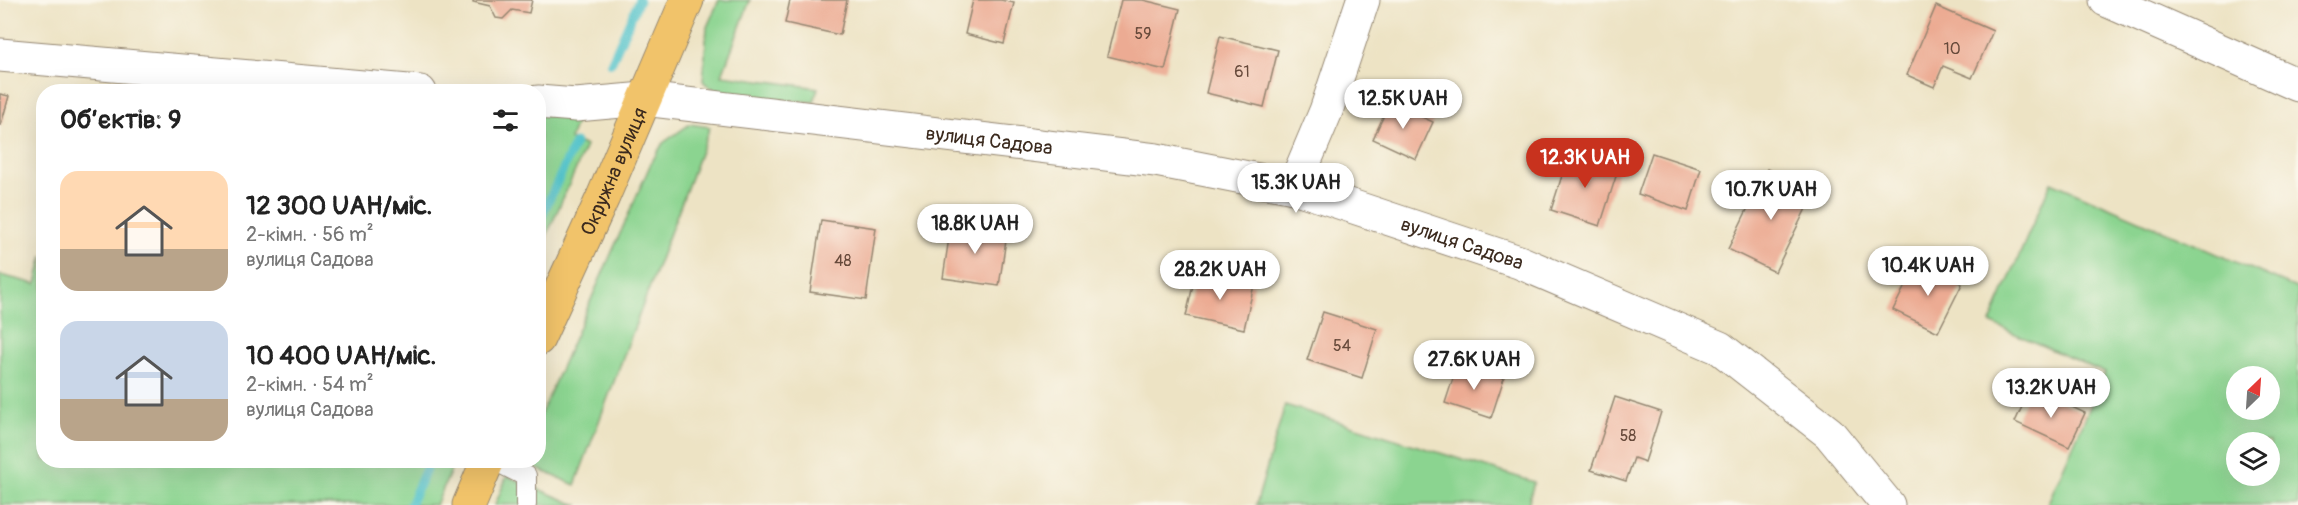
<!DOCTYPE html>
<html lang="uk">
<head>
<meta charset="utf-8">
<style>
  :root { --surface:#fff; --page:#f6f6f6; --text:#222; --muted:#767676; --accent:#c8321e }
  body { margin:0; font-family:Pangolin,sans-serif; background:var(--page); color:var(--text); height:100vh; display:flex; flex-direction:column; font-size:22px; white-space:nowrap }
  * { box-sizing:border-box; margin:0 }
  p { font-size:20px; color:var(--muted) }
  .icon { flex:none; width:33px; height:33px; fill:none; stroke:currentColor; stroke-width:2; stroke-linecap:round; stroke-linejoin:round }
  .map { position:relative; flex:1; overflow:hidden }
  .panel { position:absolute; left:36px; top:84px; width:510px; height:384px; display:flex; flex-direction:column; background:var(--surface); border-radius:24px; box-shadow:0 6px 24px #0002 }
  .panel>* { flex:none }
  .needle { width:39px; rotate:25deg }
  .fabs { position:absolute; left:2226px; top:366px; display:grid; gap:12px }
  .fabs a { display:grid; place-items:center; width:54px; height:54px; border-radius:50%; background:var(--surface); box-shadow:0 6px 24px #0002; font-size:30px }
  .price { position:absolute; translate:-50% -51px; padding:0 14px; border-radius:21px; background:#fff; color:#222; font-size:20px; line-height:39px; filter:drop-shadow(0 2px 3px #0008) }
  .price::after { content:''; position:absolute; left:50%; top:36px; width:18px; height:14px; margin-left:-9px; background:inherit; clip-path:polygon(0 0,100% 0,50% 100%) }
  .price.active { background:var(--accent); color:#fff }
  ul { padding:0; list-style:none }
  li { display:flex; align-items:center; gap:18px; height:150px; padding:0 24px }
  li span { display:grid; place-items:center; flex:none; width:168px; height:120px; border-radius:18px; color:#555 }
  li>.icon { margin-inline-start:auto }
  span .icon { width:72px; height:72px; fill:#fffc; stroke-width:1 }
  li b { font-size:26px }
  h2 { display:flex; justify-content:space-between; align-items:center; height:72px; padding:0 24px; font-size:26px }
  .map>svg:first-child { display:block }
  .green { fill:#8bd490; stroke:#637f57; stroke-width:1.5; fill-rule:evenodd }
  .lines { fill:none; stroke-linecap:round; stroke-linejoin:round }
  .stream { stroke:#56c4cb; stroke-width:9 }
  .building { fill:#ecab93 }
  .service-casing { stroke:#948671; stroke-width:22 }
  .minor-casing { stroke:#948671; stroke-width:35 }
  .trunk-casing { stroke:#948671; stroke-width:35 }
  .service { stroke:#fff; stroke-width:20 }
  .minor { stroke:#fff; stroke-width:33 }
  .trunk { stroke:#f1c36a; stroke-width:33 }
  .labels { text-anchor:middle; stroke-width:5; stroke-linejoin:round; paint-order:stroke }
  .number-label { font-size:16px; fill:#674a3b }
  .street-label { font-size:20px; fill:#3b2a1e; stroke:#fbf7ec }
</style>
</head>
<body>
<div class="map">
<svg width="2298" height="505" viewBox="0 0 2298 505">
  <rect width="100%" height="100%" fill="#fbf7ec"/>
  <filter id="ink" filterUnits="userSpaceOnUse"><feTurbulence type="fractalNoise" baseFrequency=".0167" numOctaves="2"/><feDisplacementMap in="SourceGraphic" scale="12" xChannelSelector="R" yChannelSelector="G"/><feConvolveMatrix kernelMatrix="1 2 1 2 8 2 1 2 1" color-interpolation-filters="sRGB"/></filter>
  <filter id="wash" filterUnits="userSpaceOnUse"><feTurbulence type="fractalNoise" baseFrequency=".008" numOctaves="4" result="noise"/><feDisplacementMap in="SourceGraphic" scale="24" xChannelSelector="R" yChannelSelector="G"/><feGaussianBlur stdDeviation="1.35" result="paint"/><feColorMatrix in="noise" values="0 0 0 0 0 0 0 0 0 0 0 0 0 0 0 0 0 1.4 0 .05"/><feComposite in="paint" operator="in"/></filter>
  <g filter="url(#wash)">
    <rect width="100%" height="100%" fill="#ede3c4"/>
    <path class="green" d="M719,0H750L722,75L818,88L814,102C787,100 719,101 703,81L707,27Z
      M562,114L576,123L570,139L586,146L539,253V115Z
      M690,124L710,127L575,485L519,461L538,460L539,418L651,163L663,143Z
      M2051,182L2298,289V505H2047L2105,373L1990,323ZM2236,376H2270V410H2236ZM2236,442H2270V476H2236Z
      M43,255L44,460L455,461L436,505H0V275L36,284Z
      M1285,405L1534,482L1528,505H1256Z
      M507,476L569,502L579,505H495Z"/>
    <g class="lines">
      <path class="stream" d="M611,63L639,0
        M538,224L575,143
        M410,505L430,460"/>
    </g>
    <g id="blocks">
      <path class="building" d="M473,0H532L529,13L512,10L503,19L496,18L490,6L473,2Z
        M790,0H847L840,35L785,23Z
        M973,0H1001L1014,3L1004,44L965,34Z
        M1121,0H1143L1180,9L1165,70L1107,56Z
        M1936,6L1993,31L1972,78L1943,66L1934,87L1907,75Z
        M1220,36L1278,50L1264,107L1206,93Z
        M0,94L9,96L1,125H0Z
        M1390,102L1433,122L1416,159L1373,139Z
        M1570,151L1619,167L1600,226L1551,210Z
        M1652,153L1701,169L1688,211L1638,194Z
        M1767,169L1814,192L1775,272L1728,249Z
        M821,220L876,228L866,300L810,292Z
        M951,224L1007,233L999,286L943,278Z
        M1917,262L1962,284L1938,332L1893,310Z
        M1196,272L1254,285L1244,329L1186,316Z
        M1323,312L1377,329L1362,378L1307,360Z
        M1458,363L1504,378L1491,418L1445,403Z
        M2040,392L2085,413L2069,447L2015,422L2026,398L2035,402Z
        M1615,397L1661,412L1645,462L1634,458L1626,481L1591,470Z"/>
    </g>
  </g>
  <g filter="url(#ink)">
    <use href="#blocks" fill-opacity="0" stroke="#948671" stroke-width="1.5"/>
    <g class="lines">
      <defs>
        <path id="service" d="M494,460L526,476V505"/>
        <g id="minor">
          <path d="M2106,0L2298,85"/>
          <path d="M0,55L420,92"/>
          <path id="s1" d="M538,102L576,105L644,99L1156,160L1294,187L1519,262L1720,348L1829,433L1888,505"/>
          <path d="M1294,187L1326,111L1363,0"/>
        </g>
        <g id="trunk">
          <path id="s2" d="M538,339L603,197L687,0"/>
          <path d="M469,505L488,460"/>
        </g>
      </defs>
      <use href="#service" class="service-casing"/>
      <use href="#minor" class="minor-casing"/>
      <use href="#trunk" class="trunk-casing"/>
      <use href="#service" class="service"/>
      <use href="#minor" class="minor"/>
      <use href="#trunk" class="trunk"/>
    </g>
  </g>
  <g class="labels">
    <g class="number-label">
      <text x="1143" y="39">59</text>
      <text x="1952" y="54">10</text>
      <text x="1242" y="77">61</text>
      <text x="843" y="266">48</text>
      <text x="1342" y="351">54</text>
      <text x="1628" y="441">58</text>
    </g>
    <g class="street-label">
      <text dy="7" stroke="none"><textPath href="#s1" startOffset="454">вулиця Садова</textPath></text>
      <text dy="7" stroke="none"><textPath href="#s2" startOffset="184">Окружна вулиця</textPath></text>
      <text dy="7" stroke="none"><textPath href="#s1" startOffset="940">вулиця Садова</textPath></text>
    </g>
  </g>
</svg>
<div class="fabs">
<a><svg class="needle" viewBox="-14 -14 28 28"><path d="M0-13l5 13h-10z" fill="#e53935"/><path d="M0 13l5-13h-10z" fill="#767676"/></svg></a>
<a><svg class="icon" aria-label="layers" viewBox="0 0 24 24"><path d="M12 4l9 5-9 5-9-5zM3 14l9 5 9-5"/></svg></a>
</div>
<b class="price" style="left:1403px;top:130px">12.5K UAH</b>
<b class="price active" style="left:1585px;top:189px">12.3K UAH</b>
<b class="price" style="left:1296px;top:214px">15.3K UAH</b>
<b class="price" style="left:1771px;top:221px">10.7K UAH</b>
<b class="price" style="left:975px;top:255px">18.8K UAH</b>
<b class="price" style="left:1928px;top:297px">10.4K UAH</b>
<b class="price" style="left:1220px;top:301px">28.2K UAH</b>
<b class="price" style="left:1474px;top:391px">27.6K UAH</b>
<b class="price" style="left:2051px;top:419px">13.2K UAH</b>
<section class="panel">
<h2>Об’єктів: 9<svg class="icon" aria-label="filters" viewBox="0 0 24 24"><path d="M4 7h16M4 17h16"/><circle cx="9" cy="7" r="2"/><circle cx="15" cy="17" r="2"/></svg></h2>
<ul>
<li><span style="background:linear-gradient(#ffd9b3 65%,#b9a48a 0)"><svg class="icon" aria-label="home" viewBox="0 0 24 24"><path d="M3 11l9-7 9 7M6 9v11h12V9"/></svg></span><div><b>12 300 UAH/міс.</b><p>2-кімн. · 56 m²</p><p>вулиця Садова</p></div></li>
<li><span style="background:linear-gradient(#c9d6e8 65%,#b9a48a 0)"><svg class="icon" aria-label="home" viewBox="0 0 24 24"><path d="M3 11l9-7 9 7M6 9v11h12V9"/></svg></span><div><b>10 400 UAH/міс.</b><p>2-кімн. · 54 m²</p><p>вулиця Садова</p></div></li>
</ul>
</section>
</div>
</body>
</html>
